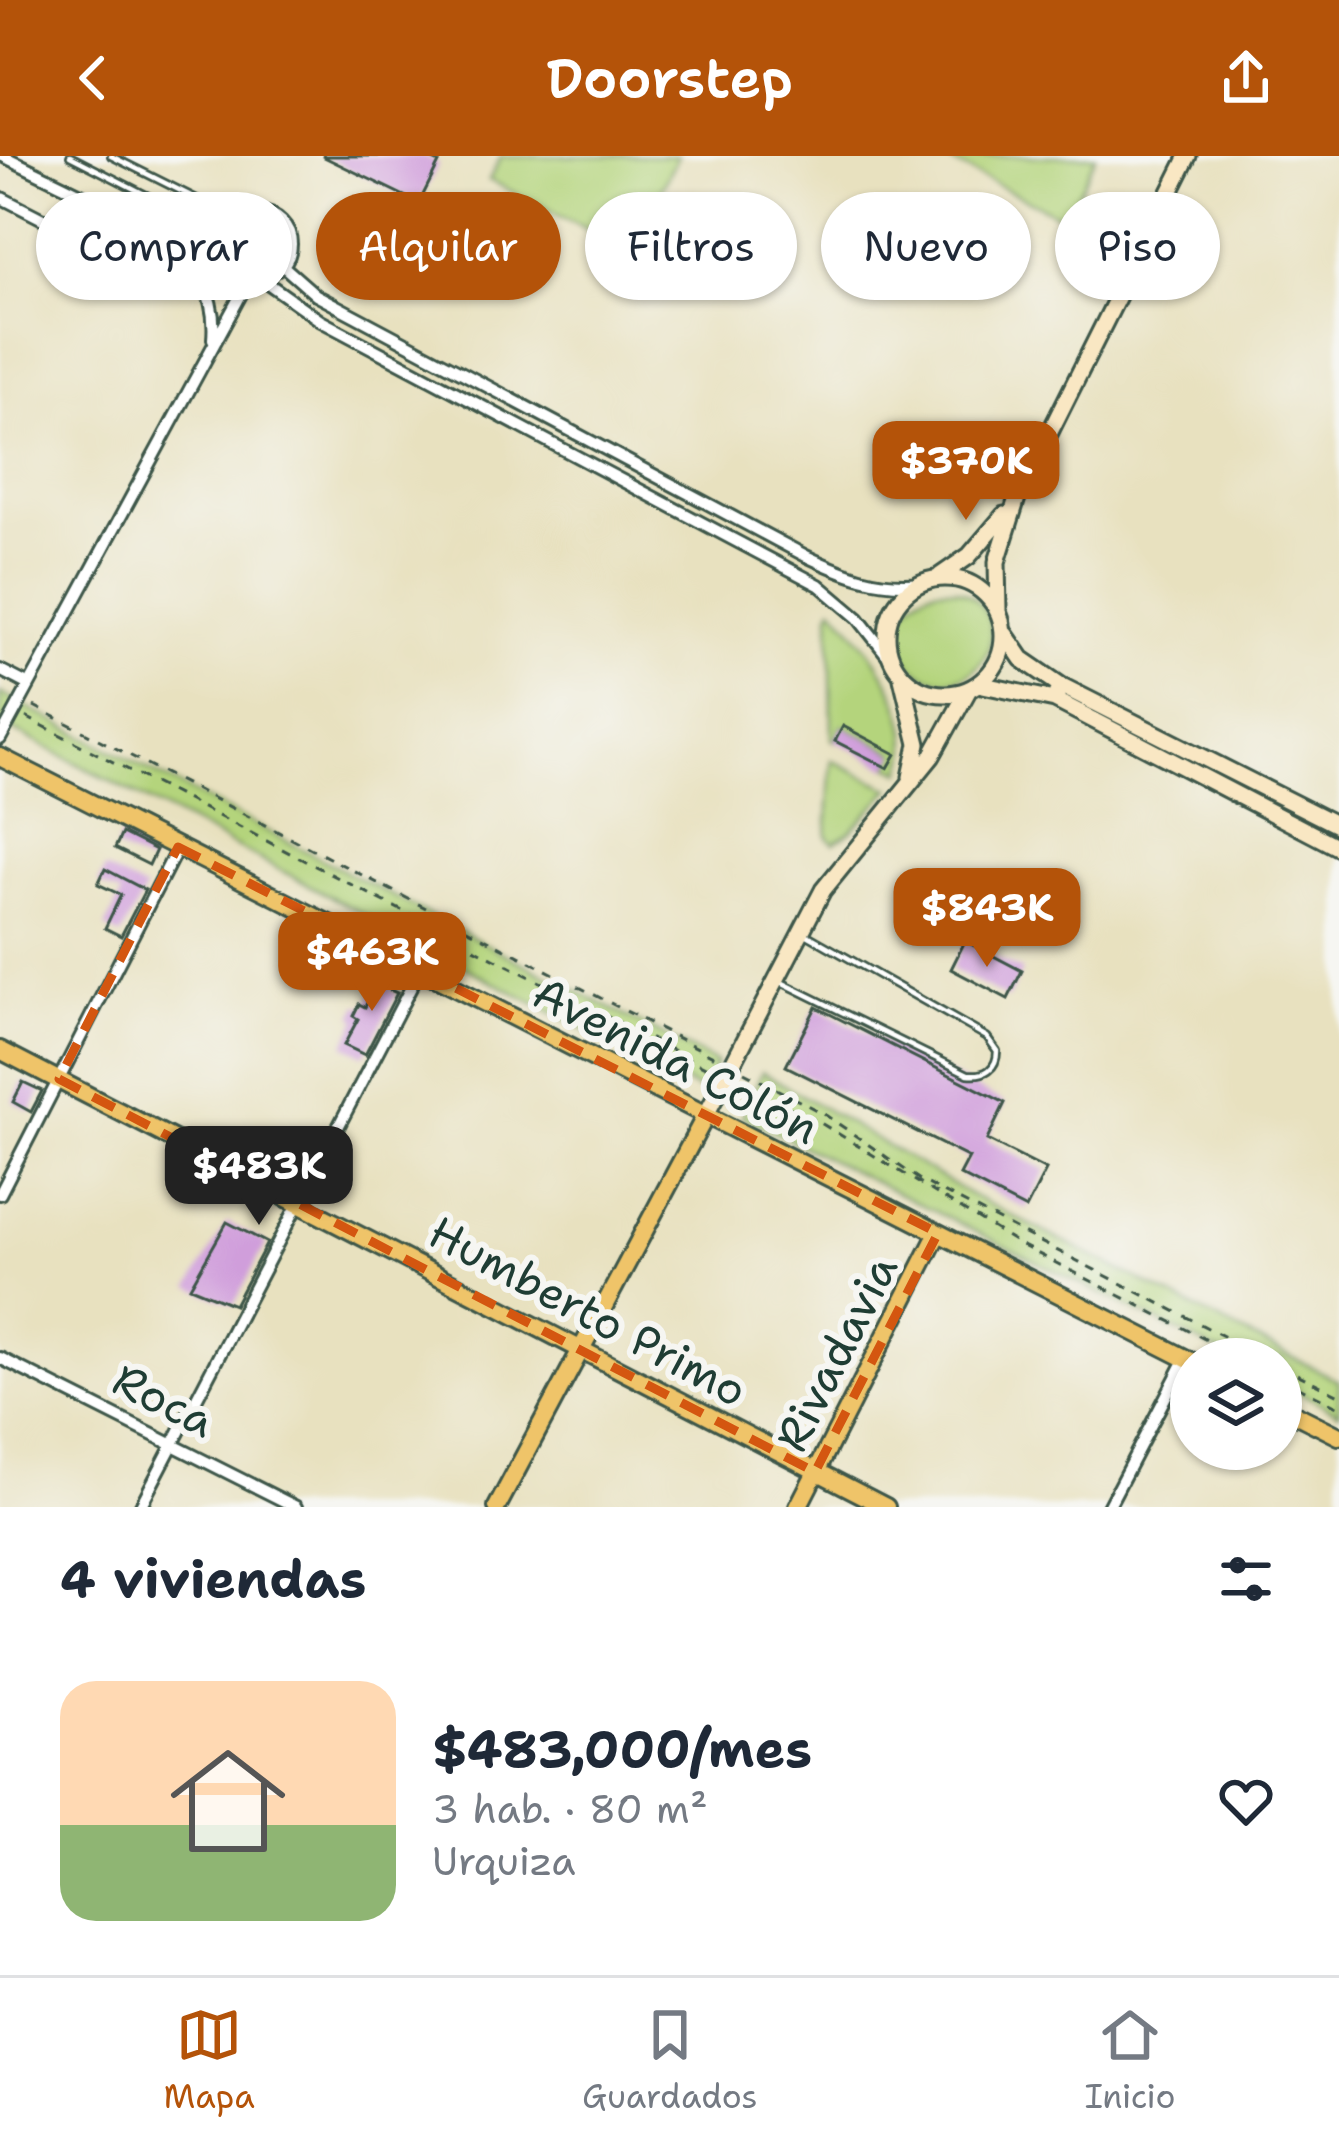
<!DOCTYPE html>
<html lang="es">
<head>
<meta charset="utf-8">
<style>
  :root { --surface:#fff; --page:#f6f6f7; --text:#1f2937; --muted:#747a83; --line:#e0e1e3; --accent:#b45309 }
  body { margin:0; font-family:"Shantell Sans",sans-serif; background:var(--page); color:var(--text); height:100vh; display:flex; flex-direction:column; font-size:45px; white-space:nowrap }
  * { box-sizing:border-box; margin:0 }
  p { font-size:39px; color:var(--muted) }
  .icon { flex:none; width:66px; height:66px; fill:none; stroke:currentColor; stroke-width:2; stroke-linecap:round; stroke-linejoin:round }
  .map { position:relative; height:1351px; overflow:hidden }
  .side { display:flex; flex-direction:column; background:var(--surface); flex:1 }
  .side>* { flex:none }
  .guide { position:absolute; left:36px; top:36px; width:1269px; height:108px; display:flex; gap:24px }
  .controls { position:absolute; left:1170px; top:1182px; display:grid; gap:24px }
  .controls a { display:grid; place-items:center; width:132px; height:132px; border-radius:50%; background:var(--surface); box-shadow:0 3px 9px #0004; font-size:60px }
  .price { position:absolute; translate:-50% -102px; padding:0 27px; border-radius:24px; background:var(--accent); color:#fff; font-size:39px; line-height:78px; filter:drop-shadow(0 3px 6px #0008) }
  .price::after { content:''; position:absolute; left:50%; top:72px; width:36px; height:27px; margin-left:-18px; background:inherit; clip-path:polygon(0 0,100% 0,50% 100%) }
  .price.current { background:#222; color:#fff }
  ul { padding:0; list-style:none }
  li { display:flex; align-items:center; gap:36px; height:300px; padding:0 60px }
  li+li { border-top:3px solid var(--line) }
  li span { display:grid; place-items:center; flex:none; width:336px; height:240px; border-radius:36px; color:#555 }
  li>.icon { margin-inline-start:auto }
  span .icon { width:144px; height:144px; fill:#fffc; stroke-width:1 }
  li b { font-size:51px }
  h2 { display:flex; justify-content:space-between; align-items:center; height:144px; padding:0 60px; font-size:51px }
  .pill { padding:0 42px; border-radius:54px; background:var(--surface); box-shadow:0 3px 9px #0004; font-size:42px; line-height:108px }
  .pill.current { background:var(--accent); color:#fff }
  header { display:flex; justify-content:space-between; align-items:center; height:156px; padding:0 60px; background:var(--accent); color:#fff; font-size:54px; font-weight:600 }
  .dock { display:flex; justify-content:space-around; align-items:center; height:168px; border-top:3px solid var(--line); background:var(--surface); font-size:33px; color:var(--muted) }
  .dock a { display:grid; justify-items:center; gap:6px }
  .dock .current { color:var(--accent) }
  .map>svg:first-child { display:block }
  .green { fill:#b4d47b; stroke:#6a8858; stroke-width:3 }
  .building { fill:#d09edb }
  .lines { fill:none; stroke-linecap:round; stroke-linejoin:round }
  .lane-casing { stroke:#3d5649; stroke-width:10 }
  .street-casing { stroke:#3d5649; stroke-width:16 }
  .secondary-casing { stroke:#3d5649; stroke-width:21 }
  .primary-casing { stroke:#3d5649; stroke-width:22 }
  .path { stroke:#3d5649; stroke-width:3; stroke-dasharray:9 9; stroke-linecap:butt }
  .lane { stroke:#fff; stroke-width:4.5 }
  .street { stroke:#fff; stroke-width:10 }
  .secondary { stroke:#f9e7c3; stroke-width:15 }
  .primary { stroke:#efc469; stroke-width:16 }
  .marked { fill:none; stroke:#d45610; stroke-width:9; stroke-dasharray:24 15; stroke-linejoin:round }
  .labels { text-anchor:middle; stroke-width:12; stroke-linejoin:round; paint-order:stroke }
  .street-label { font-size:45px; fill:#1f3d34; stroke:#f6f6f2 }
</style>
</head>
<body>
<header><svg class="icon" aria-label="back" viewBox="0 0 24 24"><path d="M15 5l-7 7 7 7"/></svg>Doorstep<svg class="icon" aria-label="share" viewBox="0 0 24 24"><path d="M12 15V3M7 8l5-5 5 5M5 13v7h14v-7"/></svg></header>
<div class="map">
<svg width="1339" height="1351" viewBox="0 0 1339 1351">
  <rect width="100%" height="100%" fill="#f6f6f2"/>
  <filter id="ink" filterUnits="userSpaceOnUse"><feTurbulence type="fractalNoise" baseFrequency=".00833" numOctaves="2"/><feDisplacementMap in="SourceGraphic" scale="24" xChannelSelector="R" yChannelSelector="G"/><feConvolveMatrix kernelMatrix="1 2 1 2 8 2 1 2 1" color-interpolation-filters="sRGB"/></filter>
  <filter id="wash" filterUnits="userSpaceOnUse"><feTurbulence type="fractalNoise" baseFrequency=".004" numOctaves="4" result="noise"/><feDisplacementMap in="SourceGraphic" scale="48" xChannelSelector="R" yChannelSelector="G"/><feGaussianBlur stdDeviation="2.7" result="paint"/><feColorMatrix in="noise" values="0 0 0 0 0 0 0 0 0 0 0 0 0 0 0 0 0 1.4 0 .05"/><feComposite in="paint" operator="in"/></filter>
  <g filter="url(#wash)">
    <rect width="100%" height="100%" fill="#e8e1bf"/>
    <path class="green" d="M501,0H678L630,95L489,24Z
      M939,0H1096L1066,63Z
      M899 478a46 46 0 1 1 92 0a46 46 0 1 1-92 0Z
      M833,451C870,489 923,561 902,616L890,610L895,597L843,570L835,585L832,583L830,456Z
      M0,537L716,907L703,936L0,567Z
      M832,604L890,633L852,674L834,687L827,680Z
      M762,916L971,1039L1339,1225V1257L1281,1227V1203H1233L742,960Z"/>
    <g id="blocks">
      <path class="building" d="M322,0H424L439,7L419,47Z
        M843,570L896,598L888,612L835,585Z
        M122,677L156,694L149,709L115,692Z
        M105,713L145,734L121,780L105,772L121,739L98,728Z
        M965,785L1022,815L1008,843L951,813Z
        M384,812L397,819L390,834L397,837L365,899L344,889L358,863L353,860L359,848L365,851Z
        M816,851L1005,947L987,984L1046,1014L1026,1053L960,1019L969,1002L786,910Z
        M23,926L42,935L31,956L13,946Z
        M227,1066L267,1087L234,1149L190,1131Z"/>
    </g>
  </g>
  <g filter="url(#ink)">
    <use href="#blocks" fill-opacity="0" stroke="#3d5649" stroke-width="3"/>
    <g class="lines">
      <defs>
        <path id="lane" d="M70,0L209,71
          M111,0L219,54L244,59
          M781,826L968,918C985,920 997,913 997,895L987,881L804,777"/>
        <path id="street" d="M3,0L163,78L199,77L239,63
          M0,41L146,116L208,132
          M227 88a32 32 0 1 1 64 0a32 32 0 1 1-64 0Z
          M163,78C196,108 217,137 213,183
          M283,110L316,139L806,400C844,418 878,432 921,427
          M259,121L321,165L819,429L858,462L895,509
          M0,514L29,529
          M0,583L251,120
          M0,1038L178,691
          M0,1202L296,1351
          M140,1351L420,814
          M1108,1351L1186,1202"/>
        <path id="secondary" d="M940,420L969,400L1004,359
          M887 480a58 58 0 1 1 116 0a58 58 0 1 1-116 0Z
          M998,454L997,406L1017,342L1188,0
          M1005,478L1022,503L1060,529L1058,536
          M902,522L918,588L911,621
          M978,528L1055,544L1339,692
          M1060,529L1339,670
          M706,959L823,734L932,600L969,533"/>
        <path id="primary" d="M0,601L1191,1205
          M0,894L886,1351
          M1281,1251L1339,1280
          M497,1351L706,959
          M798,1351L938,1077"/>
      </defs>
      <use href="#lane" class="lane-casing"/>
      <use href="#street" class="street-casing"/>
      <use href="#secondary" class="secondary-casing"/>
      <use href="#primary" class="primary-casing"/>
      <path class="path" d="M34,550L719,903
        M26,561L711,914
        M744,916L824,958L920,1024L1268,1203
        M741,928L819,966L1019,1088L1244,1203
        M1281,1210L1339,1239
        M1281,1222L1339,1251"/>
      <use href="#lane" class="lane"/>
      <use href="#street" class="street"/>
      <use href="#secondary" class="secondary"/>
      <use href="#primary" class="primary"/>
    </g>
  </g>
  <path class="marked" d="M178,691L938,1077L815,1316L59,923Z"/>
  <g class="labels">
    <g class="street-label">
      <text transform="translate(676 904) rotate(27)" y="16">Avenida Colón</text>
      <text transform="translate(588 1155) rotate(28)" y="16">Humberto Primo</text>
      <text transform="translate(836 1197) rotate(-63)" y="16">Rivadavia</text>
      <text transform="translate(164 1244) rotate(27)" y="16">Roca</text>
    </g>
  </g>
</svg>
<div class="controls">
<a><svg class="icon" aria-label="layers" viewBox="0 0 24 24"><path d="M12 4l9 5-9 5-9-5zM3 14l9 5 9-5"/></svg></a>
</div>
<b class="price" style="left:966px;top:367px">$370K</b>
<b class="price" style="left:987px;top:814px">$843K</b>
<b class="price" style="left:372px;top:858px">$463K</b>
<b class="price current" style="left:259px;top:1072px">$483K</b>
<div class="guide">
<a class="pill">Comprar</a>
<a class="pill current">Alquilar</a>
<a class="pill">Filtros</a>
<a class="pill">Nuevo</a>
<a class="pill">Piso</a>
</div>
</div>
<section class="side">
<h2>4 viviendas<svg class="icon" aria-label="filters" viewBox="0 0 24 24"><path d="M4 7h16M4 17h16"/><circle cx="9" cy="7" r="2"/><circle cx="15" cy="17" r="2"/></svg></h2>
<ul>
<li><span style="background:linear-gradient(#ffd9b3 60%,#8fb573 0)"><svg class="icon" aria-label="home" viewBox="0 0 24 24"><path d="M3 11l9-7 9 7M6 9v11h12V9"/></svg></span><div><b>$483,000/mes</b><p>3 hab. · 80 m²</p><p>Urquiza</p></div><svg class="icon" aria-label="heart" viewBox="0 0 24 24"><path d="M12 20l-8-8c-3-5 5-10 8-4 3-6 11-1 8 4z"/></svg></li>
</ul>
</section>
<nav class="dock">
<a class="current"><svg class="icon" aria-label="map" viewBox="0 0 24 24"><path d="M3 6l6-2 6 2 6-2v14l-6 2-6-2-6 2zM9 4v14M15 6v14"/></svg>Mapa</a>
<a><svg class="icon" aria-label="saved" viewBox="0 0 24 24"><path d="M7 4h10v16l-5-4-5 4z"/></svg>Guardados</a>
<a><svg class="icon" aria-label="home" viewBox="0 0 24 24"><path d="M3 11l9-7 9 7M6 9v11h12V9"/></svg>Inicio</a>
</nav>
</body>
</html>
